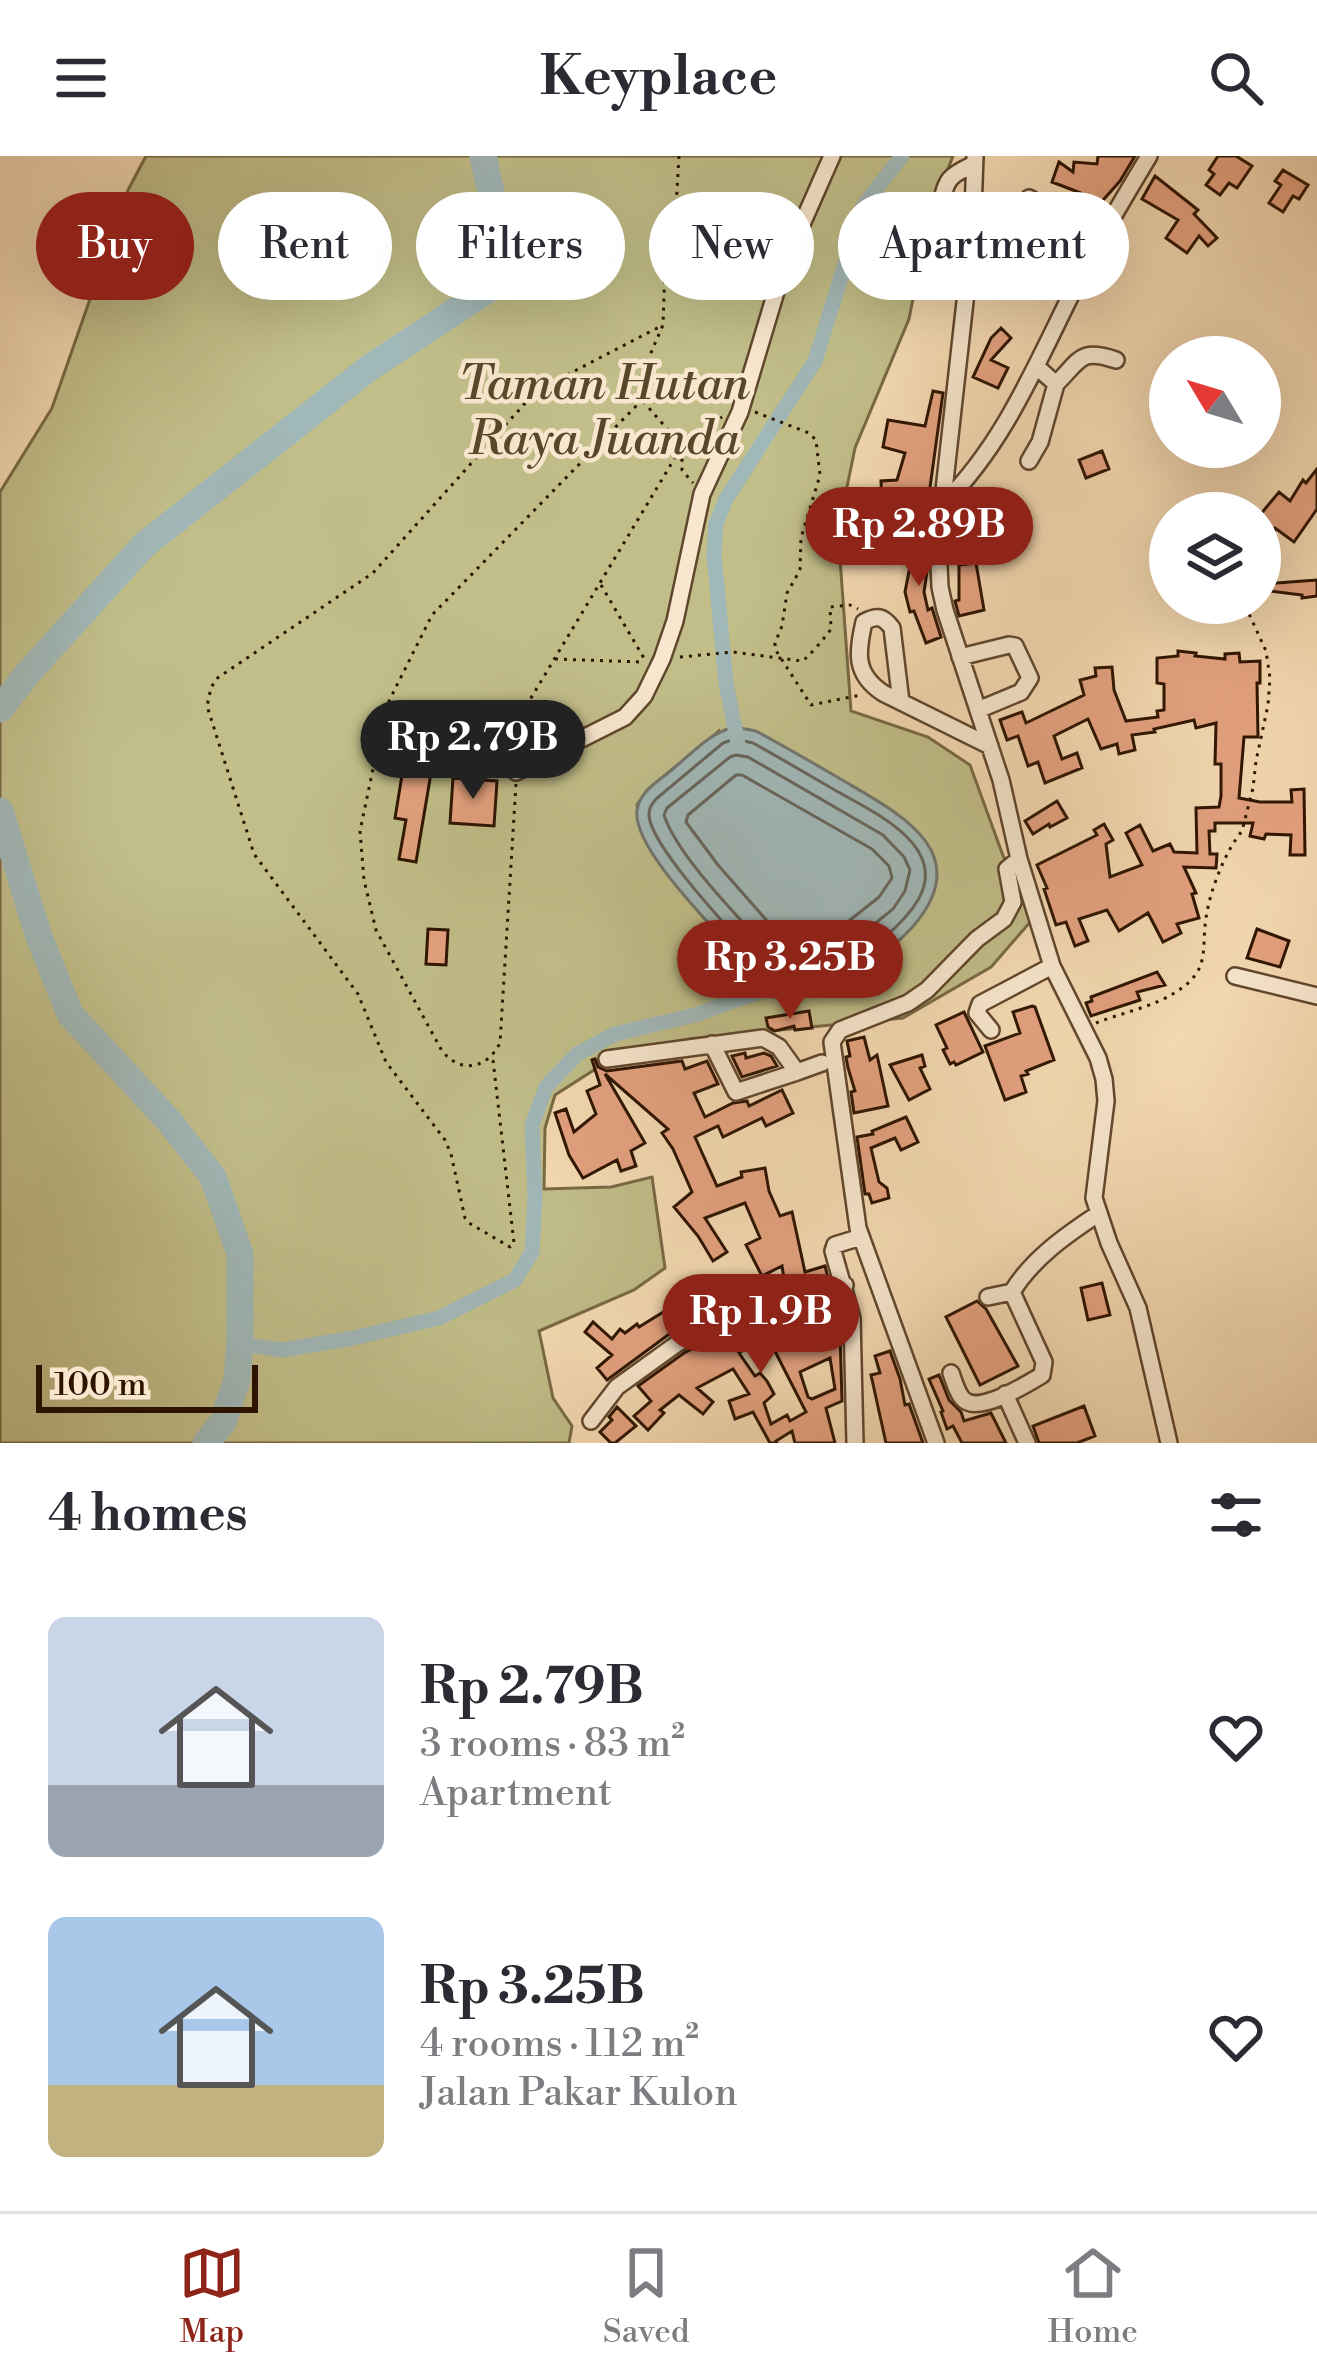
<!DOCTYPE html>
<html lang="en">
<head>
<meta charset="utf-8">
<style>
  :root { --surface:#fff; --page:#f2f2f3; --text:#2b2b33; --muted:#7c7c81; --line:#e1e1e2; --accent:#8f2418 }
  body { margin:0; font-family:"Libre Bodoni",serif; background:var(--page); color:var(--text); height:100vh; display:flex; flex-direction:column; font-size:45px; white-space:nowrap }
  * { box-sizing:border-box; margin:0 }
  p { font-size:39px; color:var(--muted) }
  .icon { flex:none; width:66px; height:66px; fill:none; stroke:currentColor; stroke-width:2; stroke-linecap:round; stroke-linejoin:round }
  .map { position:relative; height:1287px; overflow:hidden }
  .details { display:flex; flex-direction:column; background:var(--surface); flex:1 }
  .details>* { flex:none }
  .banner { position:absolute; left:36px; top:36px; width:1245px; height:108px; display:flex; gap:24px }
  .needle { width:78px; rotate:308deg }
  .fabs { position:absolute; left:1149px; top:180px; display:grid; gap:24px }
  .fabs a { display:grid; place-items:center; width:132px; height:132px; border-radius:50%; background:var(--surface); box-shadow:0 12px 48px #0002; font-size:60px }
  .scale { position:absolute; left:36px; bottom:30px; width:222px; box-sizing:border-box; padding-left:12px; border:6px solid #2e1400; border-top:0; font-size:33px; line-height:42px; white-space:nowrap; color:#2e1400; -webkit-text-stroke:9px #f8e7ce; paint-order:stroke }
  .price { position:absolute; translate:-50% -102px; padding:0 27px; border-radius:42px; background:var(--accent); color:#fff; font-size:39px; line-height:78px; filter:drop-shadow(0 3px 6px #0008) }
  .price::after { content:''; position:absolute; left:50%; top:72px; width:36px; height:27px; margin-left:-18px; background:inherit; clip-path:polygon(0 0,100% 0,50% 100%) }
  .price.current { background:#222; color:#fff }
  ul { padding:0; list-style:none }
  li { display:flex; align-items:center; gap:36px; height:300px; padding:0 48px }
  li span { display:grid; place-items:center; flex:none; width:336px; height:240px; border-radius:18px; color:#555 }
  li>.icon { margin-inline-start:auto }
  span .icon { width:144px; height:144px; fill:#fffc; stroke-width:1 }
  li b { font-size:51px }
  h2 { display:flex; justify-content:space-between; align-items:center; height:144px; padding:0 48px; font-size:51px }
  .pill { padding:0 42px; border-radius:54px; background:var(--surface); box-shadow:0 12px 48px #0002; font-size:42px; line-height:108px }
  .pill.current { background:var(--accent); color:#fff }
  header { display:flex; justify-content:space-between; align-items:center; height:156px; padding:0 48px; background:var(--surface); font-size:54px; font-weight:700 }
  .menu { display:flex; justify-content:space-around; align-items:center; height:168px; border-top:3px solid var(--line); background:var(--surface); font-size:33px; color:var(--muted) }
  .menu a { display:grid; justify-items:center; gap:6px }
  .menu .current { color:var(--accent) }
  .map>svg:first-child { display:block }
  .green { fill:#c1be89; stroke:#786944; stroke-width:3; fill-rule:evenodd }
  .water { fill:#a1b8b8; stroke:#73766e; stroke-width:3 }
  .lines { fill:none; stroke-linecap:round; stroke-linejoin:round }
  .shore { stroke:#68665c; stroke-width:3 }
  .canal { stroke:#a1b8b8; stroke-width:15 }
  .river { stroke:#a1b8b8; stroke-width:27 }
  .building { fill:#e5a280; stroke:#2e1400; stroke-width:3; fill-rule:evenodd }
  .minor-casing { stroke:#60462d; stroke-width:20 }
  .path { stroke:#2e1400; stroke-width:3; stroke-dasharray:3 6; stroke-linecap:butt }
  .minor { stroke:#f8e7ce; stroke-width:15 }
  .labels { text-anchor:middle; stroke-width:9; stroke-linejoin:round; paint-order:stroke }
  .park-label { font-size:48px; font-style:italic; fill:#5a4729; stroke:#f8e7ce }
</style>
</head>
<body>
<header><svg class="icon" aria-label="menu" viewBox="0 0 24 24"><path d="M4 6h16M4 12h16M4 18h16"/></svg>Keyplace<svg class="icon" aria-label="search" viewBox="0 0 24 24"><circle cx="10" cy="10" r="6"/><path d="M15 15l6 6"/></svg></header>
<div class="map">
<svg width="1317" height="1287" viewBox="0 0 1317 1287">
  <rect width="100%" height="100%" fill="#f5dab3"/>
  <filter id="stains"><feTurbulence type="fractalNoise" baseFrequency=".00167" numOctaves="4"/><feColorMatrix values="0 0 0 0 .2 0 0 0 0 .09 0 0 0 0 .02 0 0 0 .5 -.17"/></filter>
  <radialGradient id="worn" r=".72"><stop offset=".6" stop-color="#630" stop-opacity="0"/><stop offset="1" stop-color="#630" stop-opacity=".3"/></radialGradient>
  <path class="green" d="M146,0H953L929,61L909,163L855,292L838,375L851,555L928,581L970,609L1002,697L1032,764L991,811L903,862L689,883L616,900L555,939L545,972L544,1033L611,1031L652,1021L665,1112L634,1134L539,1175L553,1242L572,1270L569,1287H0V336L52,252L128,34ZM719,575L813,834L803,839L773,841L683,738L637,649L647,634Z"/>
  <path class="water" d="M734,571L756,575C785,591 815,608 844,625C900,658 975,696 915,768C895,792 855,818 829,839L813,834L803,839L773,841C746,800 631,700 637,654C640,635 660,624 673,613C692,597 710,577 734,571Z"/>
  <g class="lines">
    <path class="shore" d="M735,583L753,587C780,602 807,618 833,633C871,655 950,689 918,744C900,775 856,803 827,824L813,822L799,827H778C751,796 652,695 649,660C649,651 651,650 656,643L723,587Z
      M736,599L748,601L883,679L904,701L910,714L905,735L893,753L826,807L808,808L795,812L784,811C752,775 678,703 664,659L667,652L730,601Z
      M742,619L872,693L889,710L892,722L879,741L820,788L790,791L718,709L686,666L688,659L736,619Z"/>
    <path class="canal" d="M738,588L726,527L714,398L716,368L726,343L815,205L863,50L902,0
      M240,1188L282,1194L353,1182L439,1162L515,1124L532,1096L535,1042L532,969L546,931L577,898L615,878L695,859L767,833"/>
    <path class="river" d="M0,553L28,517L144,389L369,212L495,129L506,103L483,0
      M0,655L38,778L70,858L169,965L213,1021L240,1098V1188L237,1223L223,1266L206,1287"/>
  </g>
  <path class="building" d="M1098,0H1135L1120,25L1096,52L1081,37L1052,26L1059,6L1073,16L1074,6L1097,8Z
    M1218,0H1236L1252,10L1237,32L1229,27L1220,39L1206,29L1214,18L1209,14Z
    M1283,14L1308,29L1299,43L1293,40L1283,56L1269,47L1281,29L1275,25Z
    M1155,20L1198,54L1194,58L1217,82L1208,90L1199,80L1187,97L1166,82L1178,64L1142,43Z
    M1045,71L1061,74L1074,80L1068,91L1072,94L1070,105L1072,106L1066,117L1040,100L1031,120L994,104L1004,81L1040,97Z
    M1001,172L1011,182L991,204L1008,212L998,232L973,221L991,182Z
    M933,235L943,237L928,346L931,347L929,360L905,365L879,360L878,364L859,360L863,343L882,347L881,325L897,324L905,297L883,291L888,264L925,270Z
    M1102,295L1109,313L1086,322L1079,304Z
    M1317,313V353L1294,386L1275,372L1270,378L1260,382V359L1279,336L1290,345L1303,324L1306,327Z
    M971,344L988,357H1004V380L1023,394L977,388L979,370L962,356Z
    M926,385L927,416L924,436L928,454L932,452L941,481L926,487L914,455L910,456L905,436L911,405L900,404L902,389Z
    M976,407L984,454L959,460L955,445L959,444V409Z
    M1317,424V440L1302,442V439L1262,434L1263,428Z
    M1178,495L1196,497L1195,500L1225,503V498L1239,497L1240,506L1260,505V527H1257L1258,581H1244L1239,642L1260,646H1292L1291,634L1304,633L1305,699H1290L1291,679L1266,678L1264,683L1250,680L1253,667H1215V675H1209L1210,698H1217L1216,712L1184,711L1196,737L1192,738L1199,762L1177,768L1181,777L1163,786L1148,757L1119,775L1107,754L1079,763L1088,785L1075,790L1066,766L1056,769L1044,733L1047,732L1037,709L1097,679L1094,674L1104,668L1113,684L1106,688L1110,721L1142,709L1126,677L1140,669L1153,695L1170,688L1174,696L1197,697L1196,652L1219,651L1221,640V608H1215L1216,567L1196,572L1194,564L1154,573L1155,576L1132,579L1135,594L1119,598L1117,588L1101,593L1088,563L1054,580L1062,603L1077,597L1082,612L1045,627L1038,606L1028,610L1018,580L1007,584L1000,564L1022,556L1026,567L1084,539L1080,524L1096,520L1095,512L1112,511L1114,534L1126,565L1158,561L1157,555L1164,554V528L1157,527V502L1178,500Z
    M403,613L431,617L416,706L399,703L406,664L395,662Z
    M453,622L497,625L494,670L450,667Z
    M1057,645L1067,662L1050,671L1049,668L1033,678L1025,665Z
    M428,773L448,774L446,809L426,808Z
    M1257,773L1289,785L1280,811L1247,802Z
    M1157,816L1165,829L1137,836L1140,844L1091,860L1086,847L1092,845L1091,841Z
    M1032,850L1035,851L1054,904L1026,915L1028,918L1021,920L1026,936L1005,944L985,890L1020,877L1013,856Z
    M809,855L812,872L795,874L794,870L775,875L768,871L766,862Z
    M964,856L983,896L956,909L954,906L950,908L943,894L947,892L936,869Z
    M864,881L870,904L877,899L888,950L854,957L851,936L855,935L848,912L846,901L850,900L847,885Z
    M745,897L746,902L764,897L771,900L777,910L742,921L732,900Z
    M922,899L925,910L920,912L930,933L909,944L890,909Z
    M595,903L598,911L607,915L682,905L685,913L707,905L718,928L694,937L705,961L733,947L747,945L749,950L782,934L793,957L766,970L762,962L723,981L718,970L695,981L717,1030L742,1021L741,1016L765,1012L769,1035L780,1060L792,1056L805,1116L825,1110L828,1122L808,1128L785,1129L782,1110L762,1120L746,1089L760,1082L745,1047L705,1062L727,1096L713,1105L698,1080L674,1051L692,1036L673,993L662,977L668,973L605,918L645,987L631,995L636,1010L621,1015L617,1004L583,1022L569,999L555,957L566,953L574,976L596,958L587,935L600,929L592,904Z
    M906,961L918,986L901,994L895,982L871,992L879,1026L887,1032L889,1042L872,1047L869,1038H865L857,981L873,978L872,975Z
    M715,1124L730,1147L672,1176L607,1224L597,1212L612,1199L585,1176L593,1166L612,1183L620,1173L625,1177L637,1168L639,1171Z
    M1102,1127L1110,1159L1088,1164L1081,1132Z
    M977,1145L986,1153L1018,1210L980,1229L946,1161Z
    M823,1148L810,1153L822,1184L840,1178L842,1245L826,1252L835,1287H795L792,1275L776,1285L777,1287H770L753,1256L735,1263L729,1245L749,1238L733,1213L697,1232L713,1246L703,1258L679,1239L660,1254L664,1257L648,1274L634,1260L651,1245L638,1230L684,1197L762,1158L774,1154L811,1152ZM763,1172L806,1256L790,1265L787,1259L771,1268L764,1247L774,1238L767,1225L760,1217L755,1220L739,1197L748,1191L741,1180ZM830,1202L835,1233L812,1243L808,1241L800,1216Z
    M890,1195L900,1223L905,1249L909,1248L923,1287H886L871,1219L880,1217L875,1200Z
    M939,1219L949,1244L961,1256L964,1265L991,1257L1006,1287H962L953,1270L947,1273L941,1256L943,1255L929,1223Z
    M1084,1250L1095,1280L1077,1287H1039L1033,1270Z
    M617,1251L636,1270L615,1287H611L600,1276L612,1264L609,1261Z"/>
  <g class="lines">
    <defs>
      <path id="minor" d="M975,0L972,83L938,388L940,431L945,454L1001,624L1019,703L1052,810L1098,902L1104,923L1106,945L1094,1042L1109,1087L1138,1152L1169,1287
        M1029,42L1100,81
        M967,124C960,119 950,114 944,107C934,92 939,37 950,23C956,16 966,12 974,8
        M1056,228C1081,203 1080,192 1116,204
        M1029,305L1040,286L1056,228L1037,211
        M943,348C1003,289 1035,211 1072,137C1095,90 1122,45 1149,0
        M873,393L898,378L941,370
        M960,501L1009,489L1015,490L1030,522L1021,536L978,554
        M901,546L892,472C883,460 877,459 864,466C857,496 854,518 883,537L990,590
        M516,616L625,561L644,540L662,503L675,465L702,338L740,256L784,109L832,0
        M1235,820L1317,840
        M991,874L977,857L980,848L1052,810
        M712,888L736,936L797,916
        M607,903L763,882L779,891L797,916L822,907
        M988,1141L1012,1136C1032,1103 1066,1079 1098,1058
        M951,1217C954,1225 957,1237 963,1243C978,1259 1027,1228 1042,1219L1044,1206L1012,1136
        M1005,1238L1027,1287
        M591,1265L617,1231L678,1187L757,1147L772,1142L810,1140L845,1129
        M855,1287L852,1162L833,1095L835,1089L861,1081
        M936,1287L858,1072L832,886L840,874L908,847L927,834L977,783L1004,763L1013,746L1007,713L1019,703"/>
    </defs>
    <use href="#minor" class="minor-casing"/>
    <path class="path" d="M679,0L675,69L665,110L663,169L640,222L642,244L682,290V314L693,327
      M755,256L809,277L816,284L820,319L801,382L800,414L787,437L782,470L775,487V493L811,549L861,539
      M601,429L645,504
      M680,501L733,496L802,505C808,502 827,479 831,473L830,451L850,449L858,453
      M555,503L641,506
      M520,595L528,547L682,290L696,277L722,261
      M516,628L500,887C487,913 461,918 442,895L376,774L364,724L360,675L386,551L432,459L642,244
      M1096,867C1121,857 1153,851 1176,836C1211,814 1201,795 1206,762C1210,734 1225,696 1242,675L1253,632L1256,605L1268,549L1270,522L1266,495L1244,447
      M493,904L514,1087L510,1091L469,1067L465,1062L451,998L445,984L386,906L358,838L254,698L207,550L211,532L216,523L373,417L536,235L663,169"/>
    <use href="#minor" class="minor"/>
  </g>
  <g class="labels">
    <g class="park-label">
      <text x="604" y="243">Taman Hutan<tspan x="604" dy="55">Raya Juanda</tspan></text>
    </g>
  </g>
  <rect width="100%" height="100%" filter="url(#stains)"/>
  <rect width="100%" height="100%" fill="url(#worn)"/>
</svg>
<div class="fabs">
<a><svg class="needle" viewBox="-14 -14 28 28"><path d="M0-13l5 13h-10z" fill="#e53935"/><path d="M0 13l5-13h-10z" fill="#7c7c81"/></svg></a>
<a><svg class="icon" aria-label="layers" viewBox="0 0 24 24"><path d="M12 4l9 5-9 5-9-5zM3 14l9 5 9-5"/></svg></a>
</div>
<div class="scale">100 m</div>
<b class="price" style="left:919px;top:433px">Rp 2.89B</b>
<b class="price current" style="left:473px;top:646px">Rp 2.79B</b>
<b class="price" style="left:790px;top:866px">Rp 3.25B</b>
<b class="price" style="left:761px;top:1220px">Rp 1.9B</b>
<div class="banner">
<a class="pill current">Buy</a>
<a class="pill">Rent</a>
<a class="pill">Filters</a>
<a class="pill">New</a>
<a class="pill">Apartment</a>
</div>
</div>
<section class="details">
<h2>4 homes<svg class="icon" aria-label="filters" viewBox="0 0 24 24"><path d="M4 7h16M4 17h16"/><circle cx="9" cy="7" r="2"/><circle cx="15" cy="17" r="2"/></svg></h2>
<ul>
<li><span style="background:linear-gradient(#c9d6e8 70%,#9aa5b1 0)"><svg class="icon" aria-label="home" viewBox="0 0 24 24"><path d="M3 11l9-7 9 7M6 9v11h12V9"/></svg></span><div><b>Rp 2.79B</b><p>3 rooms · 83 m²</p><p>Apartment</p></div><svg class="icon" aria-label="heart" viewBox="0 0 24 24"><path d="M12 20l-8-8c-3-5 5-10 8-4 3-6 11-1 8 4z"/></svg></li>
<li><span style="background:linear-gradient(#a9c7e8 70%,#c2b280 0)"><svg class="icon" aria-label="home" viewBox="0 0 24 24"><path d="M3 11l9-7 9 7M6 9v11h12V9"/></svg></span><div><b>Rp 3.25B</b><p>4 rooms · 112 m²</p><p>Jalan Pakar Kulon</p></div><svg class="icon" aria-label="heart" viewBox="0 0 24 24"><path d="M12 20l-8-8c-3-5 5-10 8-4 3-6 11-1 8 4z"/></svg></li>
</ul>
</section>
<nav class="menu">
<a class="current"><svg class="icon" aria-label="map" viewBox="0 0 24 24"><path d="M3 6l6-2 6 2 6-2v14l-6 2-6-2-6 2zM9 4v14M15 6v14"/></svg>Map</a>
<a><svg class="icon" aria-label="saved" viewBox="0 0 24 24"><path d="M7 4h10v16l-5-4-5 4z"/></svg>Saved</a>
<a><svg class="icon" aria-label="home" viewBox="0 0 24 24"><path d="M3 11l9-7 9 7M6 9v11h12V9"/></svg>Home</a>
</nav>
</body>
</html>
